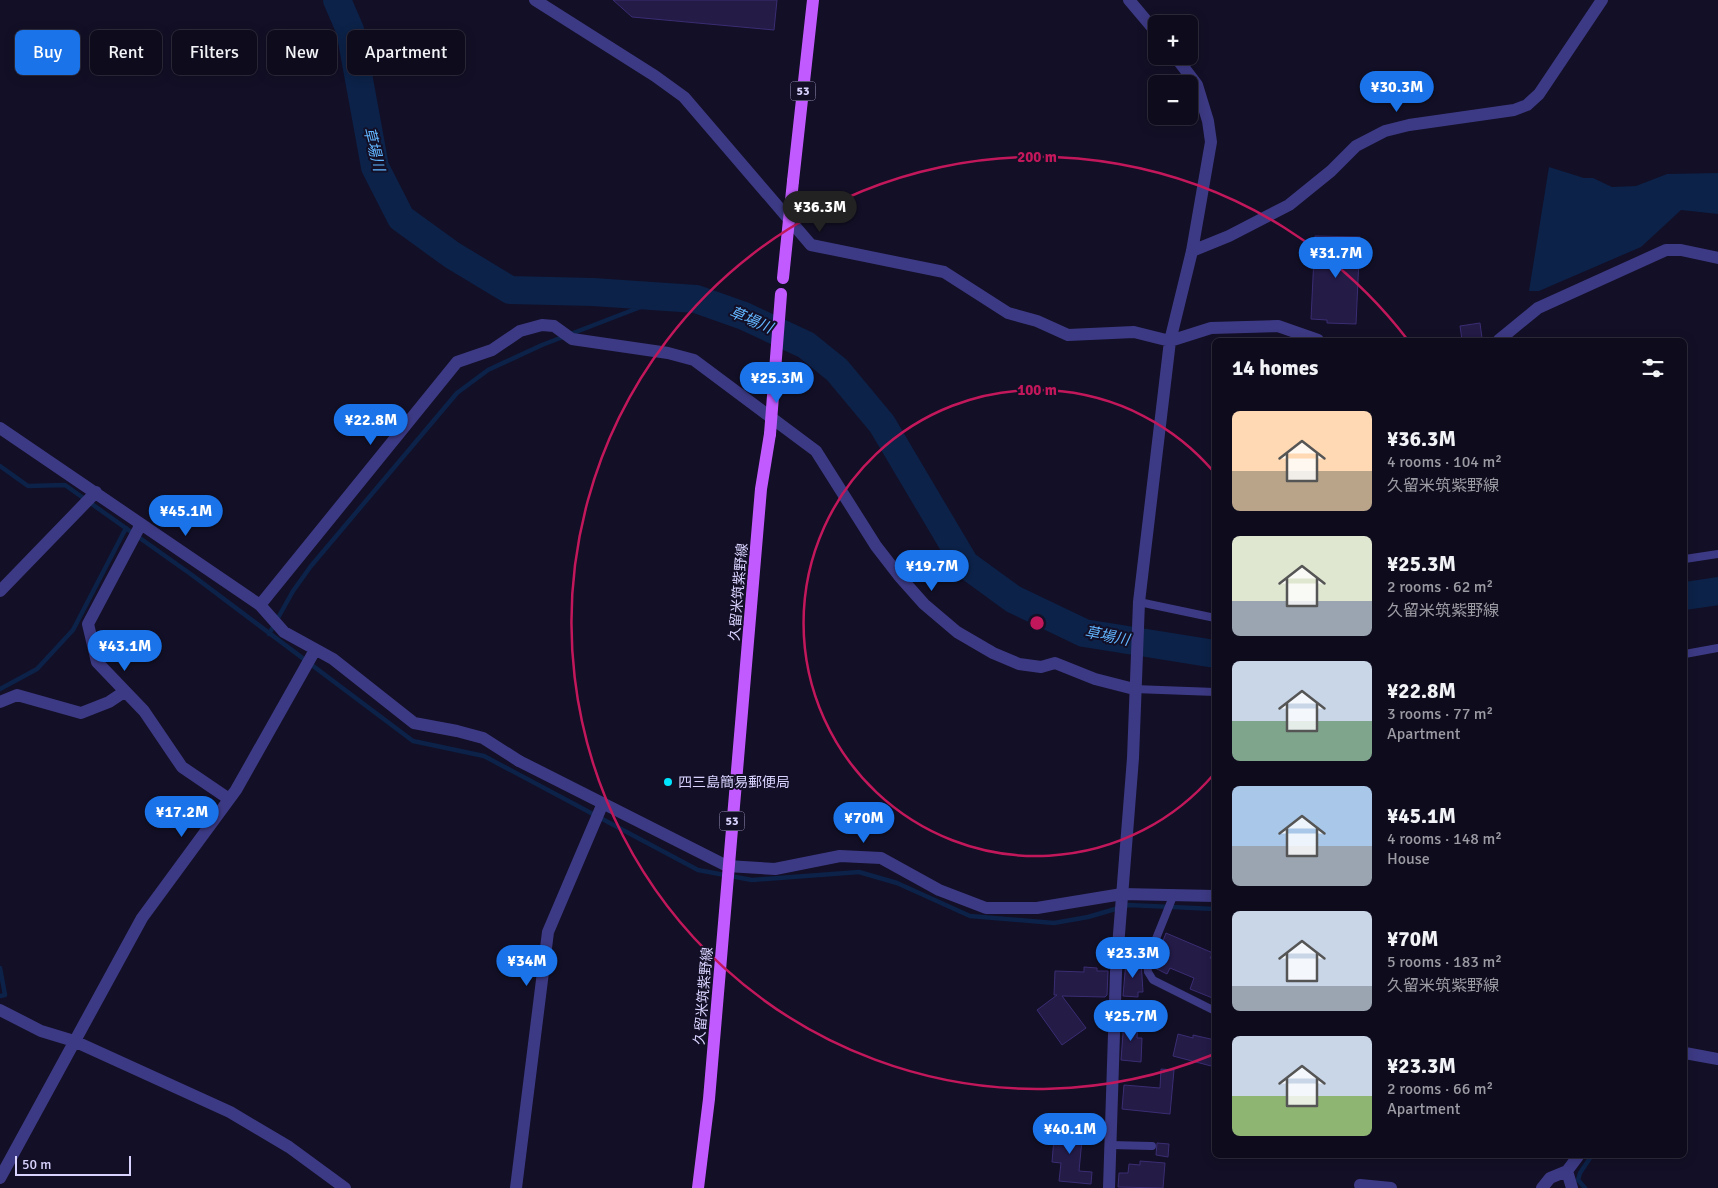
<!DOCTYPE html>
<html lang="en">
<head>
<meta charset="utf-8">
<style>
  :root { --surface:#0e0b1c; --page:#1c1929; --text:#f1f3f6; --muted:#9b9ba3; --line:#2e2b3b; --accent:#1a73e8 }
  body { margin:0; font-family:Signika,"Noto Sans JP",sans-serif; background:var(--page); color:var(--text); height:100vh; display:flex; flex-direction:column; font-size:19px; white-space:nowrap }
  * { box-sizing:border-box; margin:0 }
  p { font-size:16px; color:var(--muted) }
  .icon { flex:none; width:28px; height:28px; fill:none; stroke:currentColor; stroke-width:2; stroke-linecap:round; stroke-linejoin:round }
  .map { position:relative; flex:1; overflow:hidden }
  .sheet { position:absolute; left:1212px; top:338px; width:475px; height:820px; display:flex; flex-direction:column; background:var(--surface); border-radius:8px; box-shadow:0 2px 12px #0003,0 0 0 1px var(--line) }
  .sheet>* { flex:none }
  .banner { position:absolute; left:15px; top:30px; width:475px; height:45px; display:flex; gap:10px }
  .tools { position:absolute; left:1148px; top:15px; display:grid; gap:10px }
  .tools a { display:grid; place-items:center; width:50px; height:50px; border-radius:8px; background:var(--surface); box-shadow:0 2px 12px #0003,0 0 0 1px var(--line); font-size:25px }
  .scale { position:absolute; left:15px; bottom:12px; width:116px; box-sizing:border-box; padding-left:5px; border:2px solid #d9d4ff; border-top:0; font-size:14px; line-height:18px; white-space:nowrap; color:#d9d4ff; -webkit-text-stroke:4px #130f26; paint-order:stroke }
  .price { position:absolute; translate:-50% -42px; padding:0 11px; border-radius:18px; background:var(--accent); color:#fff; font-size:16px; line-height:32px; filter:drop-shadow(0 1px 2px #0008) }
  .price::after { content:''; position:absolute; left:50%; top:30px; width:15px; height:11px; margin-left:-8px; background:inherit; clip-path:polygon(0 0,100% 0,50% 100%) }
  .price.on { background:#222; color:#fff }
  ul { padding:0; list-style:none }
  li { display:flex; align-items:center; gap:15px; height:125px; padding:0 20px }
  li span { display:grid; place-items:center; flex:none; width:140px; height:100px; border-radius:8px; color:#555 }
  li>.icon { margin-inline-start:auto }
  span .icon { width:60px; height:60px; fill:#fffc; stroke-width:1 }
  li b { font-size:21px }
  h2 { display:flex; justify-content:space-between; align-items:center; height:60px; padding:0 20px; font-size:21px }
  .tag { padding:0 18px; border-radius:8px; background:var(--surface); box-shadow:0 2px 12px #0003,0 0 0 1px var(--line); font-size:18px; line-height:45px }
  .tag.on { background:var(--accent); color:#fff }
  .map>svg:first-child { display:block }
  .water { fill:#0c2248 }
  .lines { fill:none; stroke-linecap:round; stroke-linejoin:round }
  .stream { stroke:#0c2248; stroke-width:4.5 }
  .river { stroke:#0c2248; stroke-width:28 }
  .building { fill:#241b47; stroke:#3b2d73 }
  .service { stroke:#3d3a85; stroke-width:8 }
  .minor { stroke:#3d3a85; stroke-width:12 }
  .tertiary { stroke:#3d3a85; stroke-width:12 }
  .primary { stroke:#c25bff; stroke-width:12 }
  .primary-bridge { stroke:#c25bff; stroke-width:12 }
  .ring { fill:none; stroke:#c2185b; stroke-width:2.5 }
  .poi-dot { fill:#00e5ff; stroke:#130f26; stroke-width:2 }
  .labels { text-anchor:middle; stroke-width:4; stroke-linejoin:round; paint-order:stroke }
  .shield { fill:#130f26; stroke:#9e99be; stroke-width:1 }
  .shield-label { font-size:12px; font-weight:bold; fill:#d9d4ff }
  .street-label { font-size:14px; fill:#d9d4ff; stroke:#130f26 }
  .poi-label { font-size:14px; fill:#d9d4ff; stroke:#130f26; text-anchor:start }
  .water-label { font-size:15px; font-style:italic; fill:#62b6ff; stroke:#130f26 }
  .centre { fill:#c2185b; stroke:#130f26; stroke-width:2.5 }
  .ring-label { font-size:15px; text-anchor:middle; font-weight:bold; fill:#c2185b; stroke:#130f26; stroke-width:4; stroke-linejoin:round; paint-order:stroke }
</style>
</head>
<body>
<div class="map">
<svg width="1718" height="1188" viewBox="0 0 1718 1188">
  <rect width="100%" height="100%" fill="#130f26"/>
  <path class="water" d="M1549,167L1584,178H1593L1612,187L1636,186L1667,174L1718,173V214L1681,210L1641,247L1539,291H1529Z"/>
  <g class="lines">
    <path class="stream" d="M0,466L28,486L65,485L192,575L413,741L484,756L698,870L752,880L859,872L897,883L970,916L1054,923L1088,917L1129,905L1215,909
      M269,634L293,591L311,566L457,393L488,370L542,345L664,298
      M0,689L37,669L73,630L126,528
      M0,968L5,995L0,996
      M1585,1188L1578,1180L1580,1173L1592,1155"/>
    <path class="river" d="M337,0L350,30L375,167L401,218L452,255L510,290L593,292L696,299L744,316L806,345L837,370L882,424L965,564L1013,599L1084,633L1215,654
      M1685,596L1718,591"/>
  </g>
  <path class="building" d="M613,0H777L774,30L632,17Z
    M1315,236L1360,237L1356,324L1327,323V320L1311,319Z
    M1480,323L1482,338L1462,340L1460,326Z
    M1166,933L1213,953L1210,958L1215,960V999L1190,989L1194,978L1170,968L1167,974L1153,967Z
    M1126,961H1141L1143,992H1138V997L1123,996Z
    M1084,967L1097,968V971H1108L1107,995L1105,997L1062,996L1086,1028L1062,1045L1037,1010L1057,995H1054L1055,971L1084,972Z
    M1124,1020L1138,1021L1137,1038H1142L1141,1062L1121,1060Z
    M1178,1034L1193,1038V1035L1215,1040V1067L1173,1056Z
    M1161,1069L1174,1070L1170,1114L1122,1109L1124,1085L1160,1088Z
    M1055,1126L1083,1129L1079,1171L1092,1172L1091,1184L1059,1181L1061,1163L1052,1162Z
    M1157,1143L1169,1144L1168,1157L1156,1155Z
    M1140,1161L1165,1163L1163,1188L1118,1187L1119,1173H1128L1129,1164L1140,1165Z"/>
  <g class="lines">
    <path class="service" d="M1685,559L1718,554
      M1139,602L1215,618
      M1685,654L1718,648
      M1134,689L1215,692
      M1174,894L1147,961L1148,972L1153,980L1215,1011
      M1110,1145L1152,1146"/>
    <path class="minor" d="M535,0L655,76L684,97L811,245L944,272L1008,313L1037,321L1068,335L1134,332L1170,341L1211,328L1278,326L1318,340
      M1129,0L1156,32
      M1192,251L1229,236L1289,205L1331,171L1356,146L1385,131L1409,125L1514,110L1527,105L1539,94L1602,0
      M1499,340L1538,308L1666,250H1681L1718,258
      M0,428L260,605L284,632L333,659L414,723L457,731L483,738L519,761
      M141,524L88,624L97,662L144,711L182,767L229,799
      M0,591L96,492
      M260,605L457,362L492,350L520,331L542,325L554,326L572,339L668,353L694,360L816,451L876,546L900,577L924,604L957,632L993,653L1019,664L1041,667L1055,663L1095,679L1134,689
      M0,702L17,695L81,713L109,702L124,692
      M0,1010L41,1031L74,1041L230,1112L289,1147L345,1188
      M1567,1171L1572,1188
      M0,1178L142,918L236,790L315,650
      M1360,1185L1391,1188
      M516,1188L548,932L603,803
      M1109,1188L1116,972L1133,758L1139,602L1170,341L1192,251L1211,142L1208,121L1197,85L1175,56
      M1542,1188L1550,1178L1567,1171L1579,1155"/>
    <path class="tertiary" d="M519,761L727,866L775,869L840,856L881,858L939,890L986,908H1037L1122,894L1215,896
      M1685,1053L1718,1059"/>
    <path class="primary" d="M793,181L813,0
      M698,1188L709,1099L761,489L770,434"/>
    <path class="primary-bridge" d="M783,278L793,181
      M770,434L781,294"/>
  </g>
  <g class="ring">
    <path d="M1214 774A233 233 0 1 1 1214 472"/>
    <path d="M1212 1055A466 466 0 1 1 1407 339"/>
  </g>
  <circle class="poi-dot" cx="668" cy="782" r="5"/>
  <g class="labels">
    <g class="shield">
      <rect x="790.5" y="81.5" width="25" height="19" rx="4"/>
      <rect x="719.5" y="811.5" width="25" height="19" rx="4"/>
    </g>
    <g class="shield-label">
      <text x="803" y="95">53</text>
      <text x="732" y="825">53</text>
    </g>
    <g class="street-label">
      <text transform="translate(738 592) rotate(-85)" y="5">久留米筑紫野線</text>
      <text transform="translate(703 996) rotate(-85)" y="5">久留米筑紫野線</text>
    </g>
    <g class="poi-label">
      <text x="678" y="787">四三島簡易郵便局</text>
    </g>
    <g class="water-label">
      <text transform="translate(374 149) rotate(76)" y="5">草場川</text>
      <text transform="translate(751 320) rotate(23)" y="5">草場川</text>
      <text transform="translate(1107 636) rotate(11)" y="5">草場川</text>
    </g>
  </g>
  <circle cx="1037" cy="623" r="8" class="centre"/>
  <g class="ring-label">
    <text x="1037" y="162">200 m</text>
    <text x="1037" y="395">100 m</text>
  </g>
</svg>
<div class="tools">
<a>+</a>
<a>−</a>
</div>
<div class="scale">50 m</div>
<b class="price" style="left:1397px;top:113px">¥30.3M</b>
<b class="price on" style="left:820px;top:233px">¥36.3M</b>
<b class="price" style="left:1336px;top:279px">¥31.7M</b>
<b class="price" style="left:777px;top:404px">¥25.3M</b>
<b class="price" style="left:371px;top:446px">¥22.8M</b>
<b class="price" style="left:186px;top:537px">¥45.1M</b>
<b class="price" style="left:932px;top:592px">¥19.7M</b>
<b class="price" style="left:125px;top:672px">¥43.1M</b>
<b class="price" style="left:182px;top:838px">¥17.2M</b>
<b class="price" style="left:864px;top:844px">¥70M</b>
<b class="price" style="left:1133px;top:979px">¥23.3M</b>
<b class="price" style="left:527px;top:987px">¥34M</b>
<b class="price" style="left:1131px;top:1042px">¥25.7M</b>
<b class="price" style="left:1070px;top:1155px">¥40.1M</b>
<div class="banner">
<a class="tag on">Buy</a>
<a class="tag">Rent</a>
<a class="tag">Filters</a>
<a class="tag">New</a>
<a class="tag">Apartment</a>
</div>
<section class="sheet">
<h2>14 homes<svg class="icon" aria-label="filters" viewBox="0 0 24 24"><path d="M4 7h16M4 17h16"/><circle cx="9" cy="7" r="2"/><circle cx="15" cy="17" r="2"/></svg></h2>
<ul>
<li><span style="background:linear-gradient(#ffd9b3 60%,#b9a48a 0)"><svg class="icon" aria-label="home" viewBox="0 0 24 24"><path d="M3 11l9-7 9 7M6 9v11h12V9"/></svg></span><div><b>¥36.3M</b><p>4 rooms · 104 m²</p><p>久留米筑紫野線</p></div></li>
<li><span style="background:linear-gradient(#dfe7d0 65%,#9aa5b1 0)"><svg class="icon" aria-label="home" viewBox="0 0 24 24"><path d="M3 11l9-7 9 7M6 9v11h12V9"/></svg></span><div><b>¥25.3M</b><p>2 rooms · 62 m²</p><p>久留米筑紫野線</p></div></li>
<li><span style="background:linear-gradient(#c9d6e8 60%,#7fa58c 0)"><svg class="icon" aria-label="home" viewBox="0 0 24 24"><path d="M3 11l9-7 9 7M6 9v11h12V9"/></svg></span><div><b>¥22.8M</b><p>3 rooms · 77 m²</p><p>Apartment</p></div></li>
<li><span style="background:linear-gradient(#a9c7e8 60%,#9aa5b1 0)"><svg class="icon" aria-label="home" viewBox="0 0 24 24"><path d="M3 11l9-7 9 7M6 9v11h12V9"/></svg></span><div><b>¥45.1M</b><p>4 rooms · 148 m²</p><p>House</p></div></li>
<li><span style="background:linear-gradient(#c9d6e8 75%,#9aa5b1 0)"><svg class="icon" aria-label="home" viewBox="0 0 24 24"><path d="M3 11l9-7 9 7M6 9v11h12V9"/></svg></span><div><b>¥70M</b><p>5 rooms · 183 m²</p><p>久留米筑紫野線</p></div></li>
<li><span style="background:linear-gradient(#c9d6e8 60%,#8fb573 0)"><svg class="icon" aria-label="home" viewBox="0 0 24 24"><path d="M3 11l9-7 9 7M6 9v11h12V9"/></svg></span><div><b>¥23.3M</b><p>2 rooms · 66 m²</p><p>Apartment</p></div></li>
</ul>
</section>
</div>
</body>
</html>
